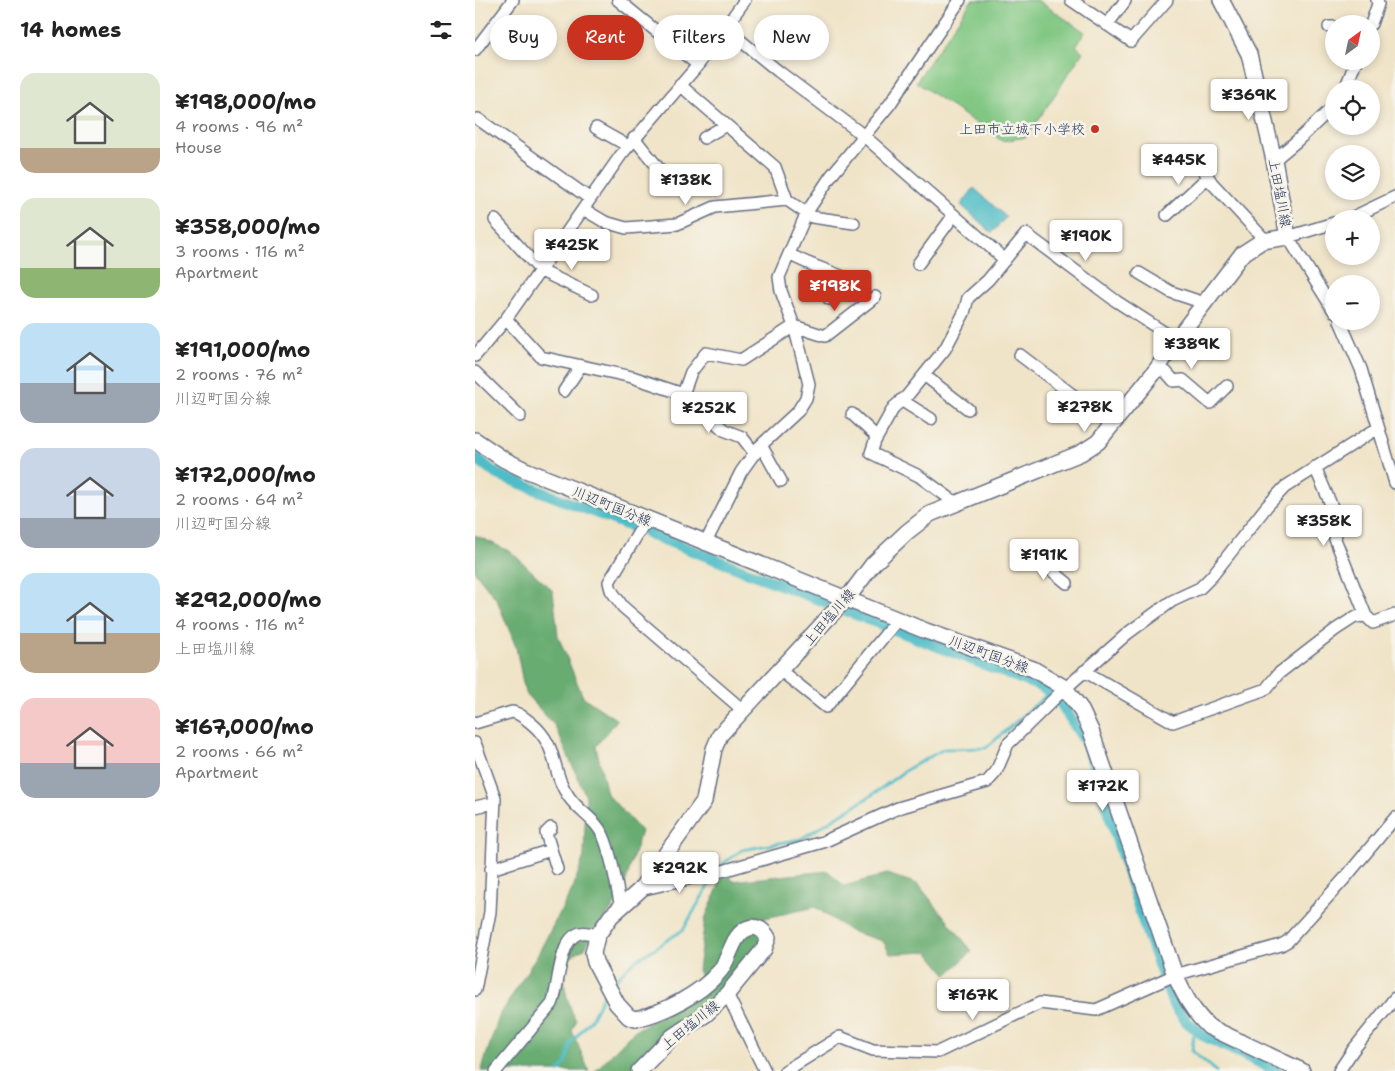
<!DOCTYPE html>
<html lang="en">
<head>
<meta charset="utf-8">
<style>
  :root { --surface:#fff; --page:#f2f2f2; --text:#222; --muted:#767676; --accent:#c8321e }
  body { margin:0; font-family:"Shantell Sans","Klee One",sans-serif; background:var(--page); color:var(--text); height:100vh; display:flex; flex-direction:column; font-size:19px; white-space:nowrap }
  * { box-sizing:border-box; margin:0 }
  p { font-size:16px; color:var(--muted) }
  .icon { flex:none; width:28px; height:28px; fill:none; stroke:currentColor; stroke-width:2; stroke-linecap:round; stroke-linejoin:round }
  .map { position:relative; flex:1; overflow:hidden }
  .panel { display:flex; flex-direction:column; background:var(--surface); width:475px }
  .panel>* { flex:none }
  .hud { position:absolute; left:15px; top:15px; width:475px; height:45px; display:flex; gap:10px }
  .needle { width:32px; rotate:33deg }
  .controls { position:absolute; left:850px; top:15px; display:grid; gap:10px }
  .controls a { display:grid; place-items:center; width:55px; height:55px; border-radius:50%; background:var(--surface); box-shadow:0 2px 8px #0003; font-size:25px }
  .price { position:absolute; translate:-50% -42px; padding:0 11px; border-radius:5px; background:#fff; color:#222; font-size:16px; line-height:32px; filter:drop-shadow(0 1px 2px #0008) }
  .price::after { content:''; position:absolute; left:50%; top:30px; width:15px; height:11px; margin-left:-8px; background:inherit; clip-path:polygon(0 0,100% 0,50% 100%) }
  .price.on { background:var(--accent); color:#fff }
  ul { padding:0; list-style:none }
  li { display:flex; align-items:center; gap:15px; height:125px; padding:0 20px }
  li span { display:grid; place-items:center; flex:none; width:140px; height:100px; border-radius:15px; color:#555 }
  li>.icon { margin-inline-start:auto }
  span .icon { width:60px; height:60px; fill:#fffc; stroke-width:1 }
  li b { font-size:21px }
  h2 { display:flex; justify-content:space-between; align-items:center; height:60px; padding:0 20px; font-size:21px }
  .pill { padding:0 18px; border-radius:22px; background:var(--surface); box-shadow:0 2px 8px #0003; font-size:18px; line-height:45px }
  .pill.on { background:var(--accent); color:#fff }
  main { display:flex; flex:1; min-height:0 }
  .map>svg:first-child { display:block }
  .green { fill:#81c783; stroke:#4e7b70 }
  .forest { fill:#68ac71; stroke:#426e68 }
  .water { fill:#4fbdc8; stroke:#357693 }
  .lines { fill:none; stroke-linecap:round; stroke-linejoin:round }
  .stream { stroke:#4fbdc8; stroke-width:3 }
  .canal { stroke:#4fbdc8; stroke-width:11 }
  .street-casing { stroke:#666e83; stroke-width:14 }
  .secondary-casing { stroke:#666e83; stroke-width:18 }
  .street { stroke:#fff; stroke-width:11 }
  .secondary { stroke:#fff; stroke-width:15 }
  .poi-dot { fill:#c8321e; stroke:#f7f3e8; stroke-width:2 }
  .labels { text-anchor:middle; stroke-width:5; stroke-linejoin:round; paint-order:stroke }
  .poi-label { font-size:14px; fill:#1b2f5e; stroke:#f7f3e8; text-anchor:end }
  .street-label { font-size:14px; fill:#1b2f5e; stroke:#f7f3e8 }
</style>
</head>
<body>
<main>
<section class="panel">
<h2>14 homes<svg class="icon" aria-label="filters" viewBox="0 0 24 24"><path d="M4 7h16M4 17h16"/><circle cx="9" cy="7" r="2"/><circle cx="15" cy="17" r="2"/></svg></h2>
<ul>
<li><span style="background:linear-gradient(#dfe7d0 75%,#b9a48a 0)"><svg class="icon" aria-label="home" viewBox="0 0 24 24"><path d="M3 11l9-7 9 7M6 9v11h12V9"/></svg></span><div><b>¥198,000/mo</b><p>4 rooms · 96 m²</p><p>House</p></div></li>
<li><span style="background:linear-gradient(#dfe7d0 70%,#8fb573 0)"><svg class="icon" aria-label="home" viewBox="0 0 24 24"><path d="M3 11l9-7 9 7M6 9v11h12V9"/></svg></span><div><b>¥358,000/mo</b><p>3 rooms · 116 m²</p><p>Apartment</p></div></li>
<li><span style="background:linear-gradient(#bfe0f5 60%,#9aa5b1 0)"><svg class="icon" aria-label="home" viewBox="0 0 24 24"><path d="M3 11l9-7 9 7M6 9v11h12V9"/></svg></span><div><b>¥191,000/mo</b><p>2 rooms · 76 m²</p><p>川辺町国分線</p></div></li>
<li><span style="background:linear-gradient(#c9d6e8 70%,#9aa5b1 0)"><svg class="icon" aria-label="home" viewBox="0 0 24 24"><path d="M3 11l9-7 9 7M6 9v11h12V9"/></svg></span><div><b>¥172,000/mo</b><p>2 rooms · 64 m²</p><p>川辺町国分線</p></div></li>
<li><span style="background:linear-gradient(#bfe0f5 60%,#b9a48a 0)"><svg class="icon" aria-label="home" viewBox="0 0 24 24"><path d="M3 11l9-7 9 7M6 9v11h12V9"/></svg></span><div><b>¥292,000/mo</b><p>4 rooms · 116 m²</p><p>上田塩川線</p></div></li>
<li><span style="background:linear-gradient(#f6c9c9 65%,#9aa5b1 0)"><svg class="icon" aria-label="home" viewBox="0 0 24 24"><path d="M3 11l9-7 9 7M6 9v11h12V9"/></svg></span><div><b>¥167,000/mo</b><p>2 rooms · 66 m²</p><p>Apartment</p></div></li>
</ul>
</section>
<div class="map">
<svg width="920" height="1071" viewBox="0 0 920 1071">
  <rect width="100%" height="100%" fill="#f7f3e8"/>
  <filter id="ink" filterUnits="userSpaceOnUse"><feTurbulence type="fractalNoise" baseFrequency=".02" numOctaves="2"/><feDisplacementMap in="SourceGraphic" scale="10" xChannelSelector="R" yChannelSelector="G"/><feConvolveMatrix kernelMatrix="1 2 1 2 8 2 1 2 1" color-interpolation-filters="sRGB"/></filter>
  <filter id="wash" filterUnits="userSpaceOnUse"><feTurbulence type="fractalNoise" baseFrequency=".0096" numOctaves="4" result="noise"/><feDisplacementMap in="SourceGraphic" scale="20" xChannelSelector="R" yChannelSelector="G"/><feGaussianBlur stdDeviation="1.12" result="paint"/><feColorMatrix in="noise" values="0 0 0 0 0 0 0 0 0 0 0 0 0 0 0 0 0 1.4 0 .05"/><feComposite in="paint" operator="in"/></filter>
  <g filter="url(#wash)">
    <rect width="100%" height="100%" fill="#f0e4c8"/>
    <path class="green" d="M497,0H562L610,32L601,46L608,52L552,137L527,141L441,82Z"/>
    <path class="forest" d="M0,535L36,552L78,591L83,636L108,697L142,720L121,746L132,794L166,831L146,897L115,937L110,949C77,959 91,999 101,1021L97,1031L114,1071H6L24,1017L64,952L98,888L109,856L111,797L80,726L50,693L41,647L22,600L0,572Z
      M353,871L369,886L412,874L443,884L497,951L472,975L453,952L415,954L408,941L375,931L340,907L290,918L284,946L260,978L159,1071H120L159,1031L232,990L223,970L230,919L248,875L255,873L257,881Z"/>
    <path class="water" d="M499,188L531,217L517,233L486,205Z"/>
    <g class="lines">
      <path class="stream" d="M246,867L250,862L267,850L326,839L397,795L431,770L469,749L511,748L575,692
        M137,983L157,963L208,930L239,876
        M719,1029L717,1051L741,1071
        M84,1071L91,1063L96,1043L115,1021L129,994"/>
      <path class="canal" d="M0,457L21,474L157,527
        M172,533L350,602
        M372,611L562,685L575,692L585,702L612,745L672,933L698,1004L712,1022L729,1036L802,1071"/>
    </g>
  </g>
  <g filter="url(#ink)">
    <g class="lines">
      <defs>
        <path id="street" d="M143,0L223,65
          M596,0L656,41L692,0
          M896,24L903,4L902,0
          M632,25L650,1
          M854,27H859
          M250,28L303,71L388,135L530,260
          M0,50L38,0
          M205,85L300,167L312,200L337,217L379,223
          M870,89L881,61
          M3,119L114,198
          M121,128L153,146
          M159,138L185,170
          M229,138L251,125
          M710,155L728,169L737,183L791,241
          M799,160L823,140L859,106
          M108,209L130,222L151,228L202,224L240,207L312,200
          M692,215L733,177
          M874,219L920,197
          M20,220L66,271L117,295
          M859,223L813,237L859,311
          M314,254C337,267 360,272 382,283
          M443,264L479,215
          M664,273L696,292L729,303
          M354,299L369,277
          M31,319L66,357L157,377L208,394L216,372L231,353L266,360L319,326L306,291L304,277L332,212L356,176L415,104L485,0
          M865,321L886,369L920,483
          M319,326L350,336L400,297
          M545,355L636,424
          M0,356L31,319L146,155L223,65L270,0
          M682,369L691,372L699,381L708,380L735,403L752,386
          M0,372L45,416
          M449,375L493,409
          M89,391L105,367
          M208,394L249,430L267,437L280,454
          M426,400L456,419
          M377,414L402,437
          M286,445L306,481
          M840,467L863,521L860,539L891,616L898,623L920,615
          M481,503L444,476L396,453L400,441L419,407L432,396L470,349L489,313L493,298L513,280L551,234L641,301L701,340
          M171,520L134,582L136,590L148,607L269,711
          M230,544L266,472L283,448L323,411L331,398L334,384L319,326
          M564,560L592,583
          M306,671L351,707L423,619
          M609,671L698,722L791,689L803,674L860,630L880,617L891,616
          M0,723L37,712C45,713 49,718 56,723C85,747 75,771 94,797C105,813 123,820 130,840C138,861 141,885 146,907
          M0,743L20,798L15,912L0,990
          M0,807L19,803
          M76,828L71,833L82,869
          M16,869L76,850
          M165,890L251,870L348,842L423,808L512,782L521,772L533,744L584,694L653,633L697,601L725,588L737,576L792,506L810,487L903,428
          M252,994L290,1071
          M21,1071L77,1004C86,984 82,917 122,936
          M310,1071L365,1037L398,1050L463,1052L565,1003L621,1010L700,975L806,945L813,941L870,878L920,818
          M864,1071L878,1050L920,998"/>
        <path id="secondary" d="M0,440L28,459L48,469L451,631L558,669L590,688L605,708L616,731L700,975C709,995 718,1012 734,1027L827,1071
          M164,1071L197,1037L231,1014L252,994L289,949L293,938C289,931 282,925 274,928C257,933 255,960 244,972C224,995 190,1012 161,1019L154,1017L142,1004L120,962L118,953L122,936L136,916L165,890L229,801L239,749L245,735L377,592L398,564L432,532L455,514L606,453L623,442L682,369L701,340L767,254L787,241L813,237L799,160L774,54L746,0"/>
      </defs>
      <use href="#street" class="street-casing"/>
      <use href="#secondary" class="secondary-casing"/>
      <use href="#street" class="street"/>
      <use href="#secondary" class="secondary"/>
    </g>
  </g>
  <circle class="poi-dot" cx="620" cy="129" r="5"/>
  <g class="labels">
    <g class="poi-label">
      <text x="610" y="134">上田市立城下小学校</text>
    </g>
    <g class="street-label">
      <text transform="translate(805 193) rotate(79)" y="5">上田塩川線</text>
      <text transform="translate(137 506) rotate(22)" y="5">川辺町国分線</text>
      <text transform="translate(354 617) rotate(-49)" y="5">上田塩川線</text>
      <text transform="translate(514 654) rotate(20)" y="5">川辺町国分線</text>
      <text transform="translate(215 1025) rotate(-39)" y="5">上田塩川線</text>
    </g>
  </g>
</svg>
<div class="controls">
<a><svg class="needle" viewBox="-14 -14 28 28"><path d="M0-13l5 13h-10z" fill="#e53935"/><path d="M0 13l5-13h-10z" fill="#767676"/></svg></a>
<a><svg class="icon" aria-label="locate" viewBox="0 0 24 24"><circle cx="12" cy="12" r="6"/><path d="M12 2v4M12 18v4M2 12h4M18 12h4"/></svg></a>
<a><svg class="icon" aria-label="layers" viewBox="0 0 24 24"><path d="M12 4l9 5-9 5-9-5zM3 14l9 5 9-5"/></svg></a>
<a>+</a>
<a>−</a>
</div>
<b class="price" style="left:774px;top:121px">¥369K</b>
<b class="price" style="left:704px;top:186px">¥445K</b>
<b class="price" style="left:211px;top:206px">¥138K</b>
<b class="price" style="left:611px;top:262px">¥190K</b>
<b class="price" style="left:97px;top:271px">¥425K</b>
<b class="price on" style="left:360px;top:312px">¥198K</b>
<b class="price" style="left:717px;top:370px">¥389K</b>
<b class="price" style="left:610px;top:433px">¥278K</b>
<b class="price" style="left:234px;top:434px">¥252K</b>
<b class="price" style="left:849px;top:547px">¥358K</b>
<b class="price" style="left:569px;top:581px">¥191K</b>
<b class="price" style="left:628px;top:812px">¥172K</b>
<b class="price" style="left:205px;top:894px">¥292K</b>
<b class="price" style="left:498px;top:1021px">¥167K</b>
<div class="hud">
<a class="pill">Buy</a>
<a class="pill on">Rent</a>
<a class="pill">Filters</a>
<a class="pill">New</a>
</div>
</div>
</main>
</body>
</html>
